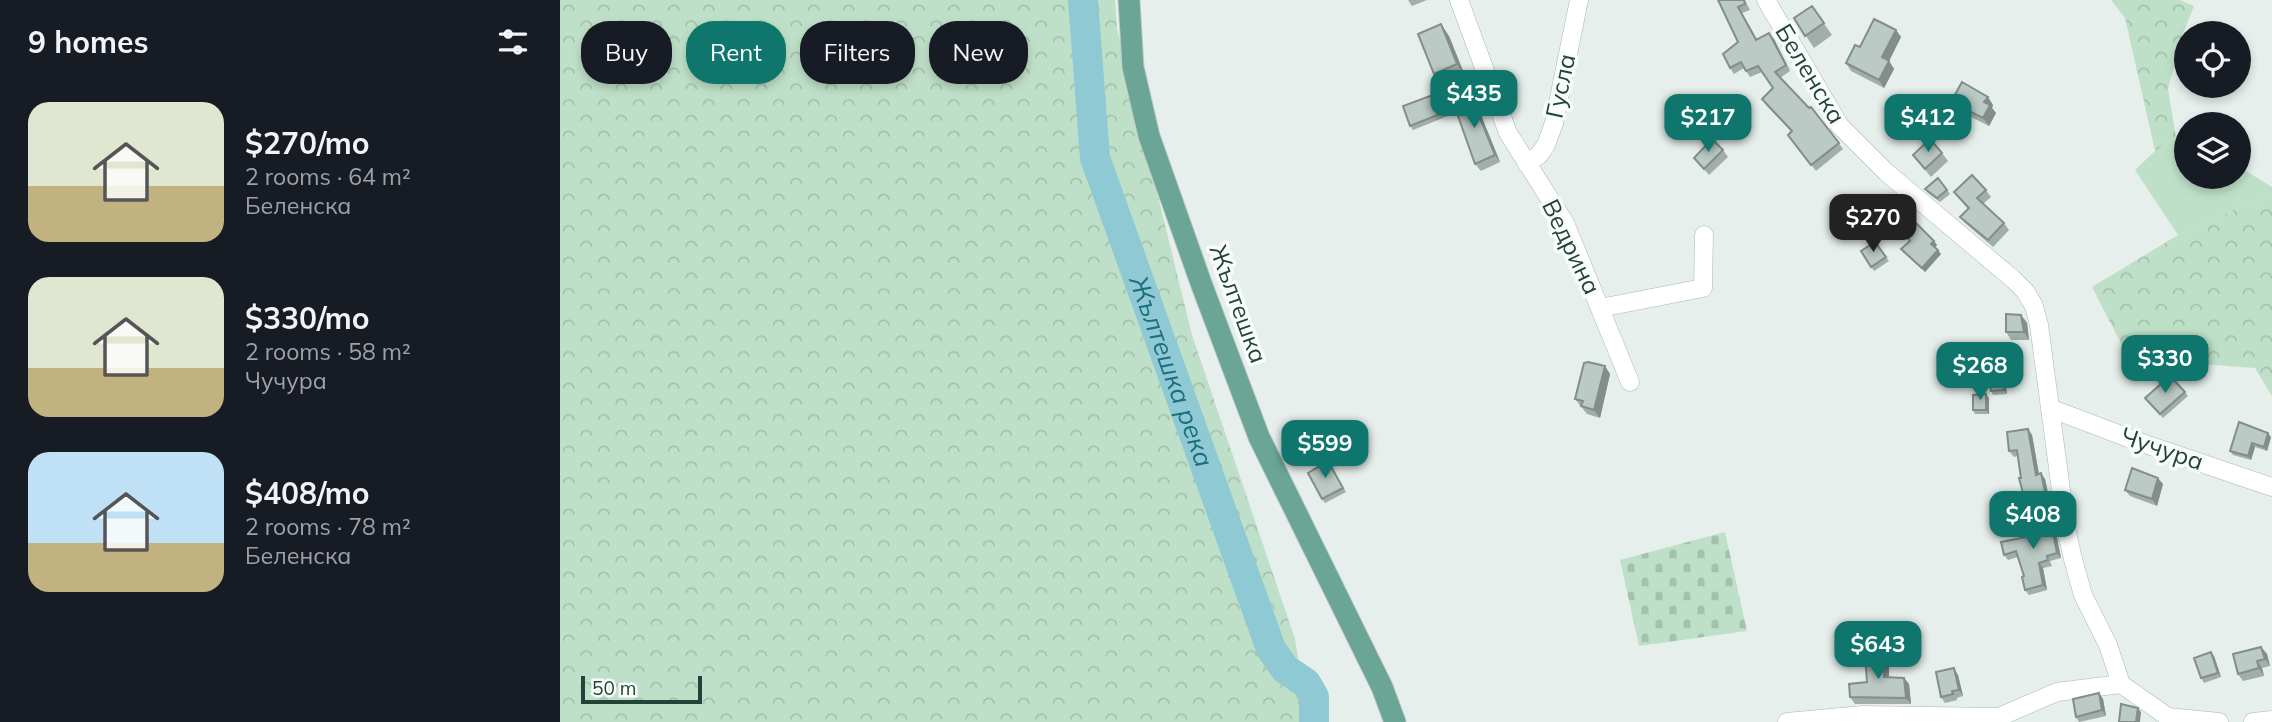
<!DOCTYPE html>
<html lang="en">
<head>
<meta charset="utf-8">
<style>
  :root { --surface:#171b24; --page:#242831; --text:#f1f3f6; --muted:#9ea1a6; --accent:#0f766e }
  body { margin:0; font-family:Mulish,sans-serif; background:var(--page); color:var(--text); height:100vh; display:flex; flex-direction:column; font-size:26px; white-space:nowrap }
  * { box-sizing:border-box; margin:0 }
  p { font-size:23px; color:var(--muted) }
  .icon { flex:none; width:38px; height:38px; fill:none; stroke:currentColor; stroke-width:2; stroke-linecap:round; stroke-linejoin:round }
  .map { position:relative; flex:1; overflow:hidden }
  .drawer { display:flex; flex-direction:column; background:var(--surface); width:560px }
  .drawer>* { flex:none }
  .hud { position:absolute; left:21px; top:21px; width:665px; height:63px; display:flex; gap:14px }
  .controls { position:absolute; left:1614px; top:21px; display:grid; gap:14px }
  .controls a { display:grid; place-items:center; width:77px; height:77px; border-radius:50%; background:var(--surface); box-shadow:0 4px 10px #0003; font-size:35px }
  .scale { position:absolute; left:21px; bottom:18px; width:121px; box-sizing:border-box; padding-left:7px; border:4px solid #24423a; border-top:0; font-size:19px; line-height:24px; white-space:nowrap; color:#24423a; -webkit-text-stroke:5px #f7fbf9; paint-order:stroke }
  .price { position:absolute; translate:-50% -60px; padding:0 16px; border-radius:14px; background:var(--accent); color:#fff; font-size:23px; line-height:46px; filter:drop-shadow(0 2px 4px #0008) }
  .price::after { content:''; position:absolute; left:50%; top:42px; width:21px; height:16px; margin-left:-10px; background:inherit; clip-path:polygon(0 0,100% 0,50% 100%) }
  .price.current { background:#222; color:#fff }
  ul { padding:0; list-style:none }
  li { display:flex; align-items:center; gap:21px; height:175px; padding:0 28px }
  li span { display:grid; place-items:center; flex:none; width:196px; height:140px; border-radius:21px; color:#555 }
  li>.icon { margin-inline-start:auto }
  span .icon { width:84px; height:84px; fill:#fffc; stroke-width:1 }
  li b { font-size:30px }
  h2 { display:flex; justify-content:space-between; align-items:center; height:84px; padding:0 28px; font-size:30px }
  .chip { padding:0 24px; border-radius:28px; background:var(--surface); box-shadow:0 4px 10px #0003; font-size:24px; line-height:63px }
  .chip.current { background:var(--accent); color:#fff }
  main { display:flex; flex:1; min-height:0 }
  .map>svg:first-child { display:block }
  .grass { fill:#bfe0c8 }
  .forest { fill:url(#forest-crowns) }
  .cemetery { fill:url(#cemetery-stones) }
  .lines { fill:none; stroke-linecap:round; stroke-linejoin:round }
  .river { stroke:#8ec9d4; stroke-width:30 }
  .minor-casing { stroke:#a8b8b2; stroke-width:19 }
  .major-casing { stroke:#c2cac8; stroke-width:23 }
  .minor { stroke:#fff; stroke-width:18 }
  .major { stroke:#6aa596; stroke-width:21 }
  .wall { fill:#a1aea9 }
  .shaded-wall { fill:#838d89 }
  .building { fill:#bbcac4; stroke:#838d89; stroke-width:2 }
  .labels { text-anchor:middle; stroke-width:7; stroke-linejoin:round; paint-order:stroke }
  .street-label { font-size:24px; fill:#24423a; stroke:#f7fbf9 }
  .water-label { font-size:26px; font-style:italic; fill:#1c6f80; stroke:#f7fbf9 }
</style>
</head>
<body>
<main>
<section class="drawer">
<h2>9 homes<svg class="icon" aria-label="filters" viewBox="0 0 24 24"><path d="M4 7h16M4 17h16"/><circle cx="9" cy="7" r="2"/><circle cx="15" cy="17" r="2"/></svg></h2>
<ul>
<li><span style="background:linear-gradient(#dfe7d0 60%,#c2b280 0)"><svg class="icon" aria-label="home" viewBox="0 0 24 24"><path d="M3 11l9-7 9 7M6 9v11h12V9"/></svg></span><div><b>$270/mo</b><p>2 rooms · 64 m²</p><p>Беленска</p></div></li>
<li><span style="background:linear-gradient(#dfe7d0 65%,#c2b280 0)"><svg class="icon" aria-label="home" viewBox="0 0 24 24"><path d="M3 11l9-7 9 7M6 9v11h12V9"/></svg></span><div><b>$330/mo</b><p>2 rooms · 58 m²</p><p>Чучура</p></div></li>
<li><span style="background:linear-gradient(#bfe0f5 65%,#c2b280 0)"><svg class="icon" aria-label="home" viewBox="0 0 24 24"><path d="M3 11l9-7 9 7M6 9v11h12V9"/></svg></span><div><b>$408/mo</b><p>2 rooms · 78 m²</p><p>Беленска</p></div></li>
</ul>
</section>
<div class="map">
<svg width="1712" height="722" viewBox="0 0 1712 722">
  <defs>
    <pattern id="forest-crowns" width="20" height="18" patternUnits="userSpaceOnUse" patternTransform="scale(1.75)"><rect width="20" height="18" fill="#bfe0c8"/><path d="M2 6a3 3 0 1 1 6 0M12 15a3 3 0 1 1 6 0" fill="none" stroke="#a4c1ad"/></pattern>
    <pattern id="cemetery-stones" width="16" height="16" patternUnits="userSpaceOnUse" patternTransform="scale(1.75)"><rect width="16" height="16" fill="#bfe0c8"/><path d="M2 7V4a2 2 0 0 1 4 0v3zM10 15v-3a2 2 0 0 1 4 0v3z" fill="#a4c1ad"/></pattern>
  </defs>
  <rect width="100%" height="100%" fill="#e6efeb"/>
  <path class="grass" d="M1616,137L1626,142V177H1678V166L1712,187V193L1618,235L1575,170L1595,151Z"/>
  <path class="forest" d="M0,0H555L557,29L632,335L735,639L749,722H0Z
    M1551,0H1620L1634,6L1623,34L1608,89L1616,137L1595,151L1565,18Z
    M1712,193V396L1695,368L1569,359L1532,287L1618,235Z"/>
  <path class="cemetery" d="M1165,532L1187,631L1079,646L1060,560Z"/>
  <g class="lines">
    <path class="river" id="s1" d="M523,0L535,158L711,649L725,669L746,683L754,697V722"/>
    <defs>
      <path id="minor" d="M899,0L948,133L1005,223L1070,382
        M1206,0L1280,126L1326,172L1454,280L1465,291L1474,306L1479,325L1506,528L1513,559L1523,595L1548,645L1561,684
        M967,164L979,155L986,145L994,123L1019,0
        M1040,308L1143,288L1144,235
        M1492,409L1582,443L1712,487
        M1227,722L1303,715L1439,717L1497,692L1561,684L1608,717L1659,722
        M1693,722L1712,720"/>
      <path id="major" d="M569,0L573,67L589,136L641,283L699,437L822,687L835,722"/>
    </defs>
    <use href="#minor" class="minor-casing"/>
    <use href="#major" class="major-casing"/>
    <use href="#minor" class="minor"/>
    <use href="#major" class="major"/>
  </g>
  <path class="wall" d="M848,0H867L852,6Z
    M1158,0H1185L1190,10L1182,13L1197,39H1214L1230,71L1220,78L1249,108L1251,107L1283,149L1256,171L1228,135L1232,132L1206,105L1202,99L1213,88L1202,72L1190,77L1184,68L1174,74L1170,68L1178,42Z
    M1252,6L1272,35L1254,48L1234,18Z
    M1336,30L1341,37L1329,61L1334,69L1324,88L1291,71L1286,63L1300,47Z
    M889,36L905,76L882,85L874,74Z
    M881,97L888,116L853,130L850,126Z
    M1391,102L1433,105L1432,108L1436,113L1429,126L1397,110Z
    M916,103L940,162L921,171L915,164Z
    M1163,150L1168,157L1149,175L1134,158Z
    M1382,153L1388,161L1371,177L1353,155Z
    M1378,178L1390,194L1380,202L1368,193L1365,189Z
    M1426,190L1431,197L1423,204L1444,223L1449,230L1433,247L1405,223L1400,217L1408,209L1394,192Z
    M1351,206L1353,210L1348,215L1377,245L1375,248L1381,254L1365,272L1344,253L1341,249L1350,241L1327,215Z
    M1315,242L1329,261L1314,271L1301,251Z
    M1461,315L1467,323L1469,340H1451L1446,332Z
    M1050,374L1040,418L1027,414L1015,399Z
    M1445,379L1447,394L1433,395L1431,391Z
    M1625,392L1628,396L1603,418L1585,398Z
    M1429,398V414H1415L1413,410Z
    M1468,429L1472,435L1479,474L1485,479L1489,498L1468,503L1464,497L1458,456L1454,457L1449,451Z
    M1711,437L1707,451L1695,447L1691,460L1673,455L1670,451Z
    M768,461L786,492L765,503L762,499Z
    M1603,484L1597,506L1570,496L1565,490Z
    M1494,523L1501,558L1490,561L1492,566L1483,568L1487,590L1469,595L1465,590L1464,576L1458,557L1448,560L1444,555Z
    M1701,647L1707,654L1710,666L1702,668L1704,676L1683,681L1678,674Z
    M1325,654L1329,661V677L1344,678L1349,684L1351,704H1295L1290,697L1307,682Z
    M1654,656L1661,677L1644,683L1641,678Z
    M1398,675L1403,696L1397,698V700L1385,703L1381,697Z
    M1539,693L1543,699L1546,716L1519,722L1516,717Z"/>
  <path class="shaded-wall" d="M881,24L889,36L905,76L897,64Z
    M1336,30L1341,37L1329,61L1334,69L1324,88L1319,80L1322,57Z
    M1209,33L1214,39L1230,71L1226,65Z
    M911,96L916,103L940,162L935,155Z
    M1428,97L1433,105L1432,108L1436,113L1429,126L1423,118L1424,102Z
    M1374,241L1377,245L1374,248L1371,244Z
    M1378,250L1381,254L1365,272L1362,268Z
    M1461,315L1467,323L1469,340L1464,332Z
    M1045,366L1050,374L1040,418L1034,410Z
    M1443,375L1445,379L1447,394L1444,390Z
    M1426,394L1429,398V414L1426,410Z
    M1468,429L1472,435L1480,480L1476,475Z
    M1708,433L1711,437L1707,451L1704,447Z
    M1692,443L1695,447L1691,460L1688,456Z
    M1481,473L1485,479L1489,498L1485,492Z
    M1598,478L1603,484L1597,506L1592,499Z
    M1490,517L1494,523L1501,558L1497,553Z
    M1479,563L1483,568L1487,590L1483,585Z
    M1701,647L1707,654L1710,666L1705,659Z
    M1651,652L1654,656L1661,677L1658,673Z
    M1325,654L1329,661V684L1324,677Z
    M1697,661L1702,668L1704,676L1699,668Z
    M1394,668L1398,675L1403,696L1399,690Z
    M1344,678L1349,684L1351,704L1346,698Z
    M1539,693L1543,699L1546,716L1542,710Z
    M1578,708L1581,712L1580,722H1576Z"/>
  <path class="building" d="M1158,0H1184L1185,4L1178,7L1196,40L1209,33L1226,65L1215,72L1249,108L1251,107L1279,143L1251,165L1228,135L1232,131L1202,99L1213,88L1198,66L1186,71L1181,62L1170,68L1163,54L1178,42Z
    M1252,6L1264,23L1245,36L1234,18Z
    M1314,19L1336,30L1322,57L1329,61L1319,80L1286,63L1295,45L1300,47Z
    M881,24L897,64L874,74L858,34Z
    M1402,82L1428,97L1424,102L1430,105L1423,118L1391,102Z
    M878,93L885,112L850,126L843,106Z
    M911,96L935,155L915,164L893,102Z
    M1152,139L1163,150L1144,169L1134,158Z
    M1370,139L1382,153L1365,169L1353,155Z
    M1412,175L1426,190L1417,198L1444,223L1428,240L1400,217L1409,208L1394,192Z
    M1378,178L1387,190L1377,198L1365,189Z
    M1342,199L1351,206L1344,211L1374,241L1371,244L1378,250L1362,268L1341,249L1350,241L1325,211Z
    M1315,242L1326,257L1311,267L1301,251Z
    M1446,314L1461,315L1464,332H1446Z
    M1028,362L1045,366L1034,410L1021,406L1023,401L1015,399L1024,363Z
    M1429,375H1443L1444,390L1431,391Z
    M1610,376L1625,392L1600,414L1585,398Z
    M1426,394V410H1413V395Z
    M1679,422L1708,433L1704,447L1692,443L1688,456L1670,451Z
    M1468,429L1476,475L1481,473L1485,492L1464,497L1459,478H1461L1457,450L1449,451L1447,432Z
    M768,461L783,488L762,499L748,473Z
    M1572,468L1598,478L1592,499L1565,490Z
    M1490,517L1497,553L1487,556L1488,560L1479,563L1483,585L1465,590L1462,577L1464,576L1456,551L1444,555L1441,542L1471,536L1468,522Z
    M1701,647L1705,659L1697,661L1699,668L1678,674L1673,654Z
    M1651,652L1658,673L1641,678L1634,658Z
    M1305,654H1325L1324,677L1344,678L1346,698L1290,697L1289,684L1307,682Z
    M1394,668L1399,690L1392,691L1393,694L1381,697L1376,672Z
    M1539,693L1542,710L1516,717L1513,699Z
    M1561,704L1578,708L1576,722H1559Z"/>
  <g class="labels">
    <g class="street-label">
      <text transform="translate(1250 74) rotate(59)" y="8">Беленска</text>
      <text transform="translate(1001 86) rotate(-78)" y="8">Гусла</text>
      <text transform="translate(1011 247) rotate(64)" y="8">Ведрина</text>
      <text transform="translate(678 304) rotate(70)" y="8">Жълтешка</text>
      <text transform="translate(1602 449) rotate(19)" y="8">Чучура</text>
    </g>
    <g class="water-label">
      <text dy="9" stroke="none"><textPath href="#s1" startOffset="385">Жълтешка река</textPath></text>
    </g>
  </g>
</svg>
<div class="controls">
<a><svg class="icon" aria-label="locate" viewBox="0 0 24 24"><circle cx="12" cy="12" r="6"/><path d="M12 2v4M12 18v4M2 12h4M18 12h4"/></svg></a>
<a><svg class="icon" aria-label="layers" viewBox="0 0 24 24"><path d="M12 4l9 5-9 5-9-5zM3 14l9 5 9-5"/></svg></a>
</div>
<div class="scale">50 m</div>
<b class="price" style="left:914px;top:130px">$435</b>
<b class="price" style="left:1148px;top:154px">$217</b>
<b class="price" style="left:1368px;top:154px">$412</b>
<b class="price current" style="left:1313px;top:254px">$270</b>
<b class="price" style="left:1605px;top:395px">$330</b>
<b class="price" style="left:1420px;top:402px">$268</b>
<b class="price" style="left:765px;top:480px">$599</b>
<b class="price" style="left:1473px;top:551px">$408</b>
<b class="price" style="left:1318px;top:681px">$643</b>
<div class="hud">
<a class="chip">Buy</a>
<a class="chip current">Rent</a>
<a class="chip">Filters</a>
<a class="chip">New</a>
</div>
</div>
</main>
</body>
</html>
